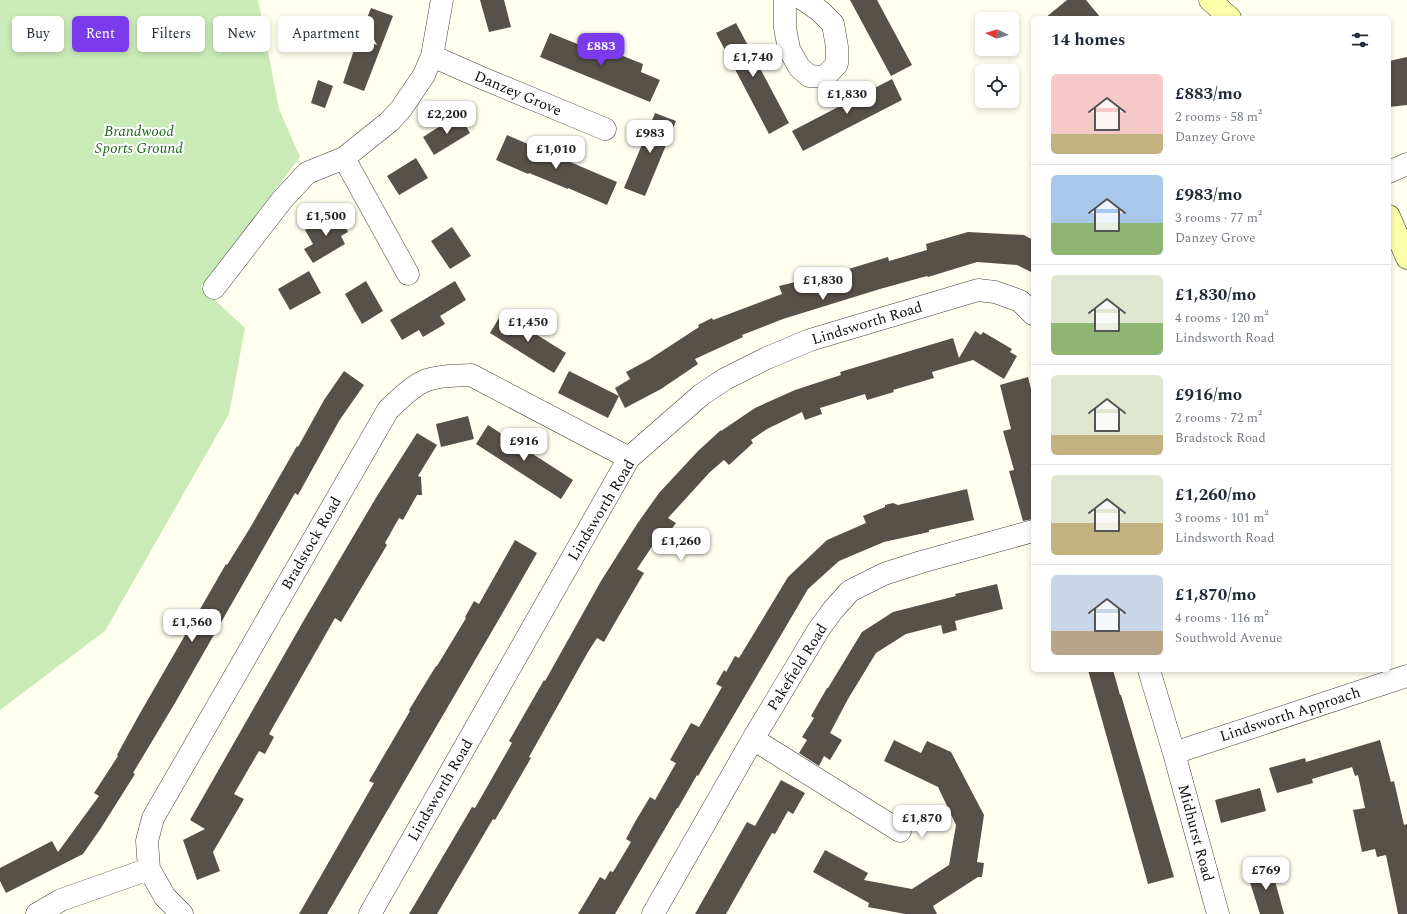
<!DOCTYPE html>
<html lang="en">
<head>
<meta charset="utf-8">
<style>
  :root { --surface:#fff; --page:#f2f2f3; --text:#1f2937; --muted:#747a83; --line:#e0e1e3; --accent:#7c3aed }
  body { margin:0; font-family:Spectral,serif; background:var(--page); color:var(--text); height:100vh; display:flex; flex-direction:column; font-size:15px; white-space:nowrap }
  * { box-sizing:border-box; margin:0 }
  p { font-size:13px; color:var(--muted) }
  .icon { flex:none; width:22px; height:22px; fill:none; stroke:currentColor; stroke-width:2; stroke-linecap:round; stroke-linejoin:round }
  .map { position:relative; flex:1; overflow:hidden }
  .side { position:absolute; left:1031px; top:16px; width:360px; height:656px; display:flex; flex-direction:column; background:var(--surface); border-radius:6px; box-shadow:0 2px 6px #0003 }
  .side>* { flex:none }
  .top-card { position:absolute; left:12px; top:16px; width:380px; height:36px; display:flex; gap:8px }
  .needle { width:26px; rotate:275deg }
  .tools { position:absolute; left:975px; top:12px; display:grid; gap:8px }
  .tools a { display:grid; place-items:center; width:44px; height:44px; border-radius:6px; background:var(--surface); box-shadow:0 2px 6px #0003; font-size:20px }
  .price { position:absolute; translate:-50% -34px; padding:0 9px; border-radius:8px; background:#fff; color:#222; font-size:13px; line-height:26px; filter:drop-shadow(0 1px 2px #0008) }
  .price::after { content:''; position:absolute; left:50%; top:24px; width:12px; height:9px; margin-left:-6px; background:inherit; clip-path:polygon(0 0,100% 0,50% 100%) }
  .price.selected { background:var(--accent); color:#fff }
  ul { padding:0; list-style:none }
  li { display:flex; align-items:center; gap:12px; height:100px; padding:0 20px }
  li+li { border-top:1px solid var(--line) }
  li span { display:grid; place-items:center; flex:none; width:112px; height:80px; border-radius:6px; color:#555 }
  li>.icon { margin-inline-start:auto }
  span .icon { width:48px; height:48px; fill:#fffc; stroke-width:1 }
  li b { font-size:17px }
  h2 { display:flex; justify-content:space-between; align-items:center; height:48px; padding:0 20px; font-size:17px }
  .tag { padding:0 14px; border-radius:6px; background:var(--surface); box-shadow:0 2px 6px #0003; font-size:14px; line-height:36px }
  .tag.selected { background:var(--accent); color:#fff }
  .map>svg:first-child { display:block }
  .green { fill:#caebb7 }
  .building { fill:#57514a }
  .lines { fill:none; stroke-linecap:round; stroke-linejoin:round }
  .street-casing { stroke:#414141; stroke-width:23 }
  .secondary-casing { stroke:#303030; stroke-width:23 }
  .street { stroke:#fff; stroke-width:22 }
  .secondary { stroke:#fcffaa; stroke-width:22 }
  .labels { text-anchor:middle; stroke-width:4; stroke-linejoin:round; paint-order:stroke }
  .street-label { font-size:15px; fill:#0e0e0e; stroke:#fff }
  .park-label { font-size:15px; font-style:italic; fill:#1f691b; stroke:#fff }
</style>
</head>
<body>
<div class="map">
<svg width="1407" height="914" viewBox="0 0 1407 914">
  <rect width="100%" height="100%" fill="#fffeef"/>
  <path class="green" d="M0,0H258L279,109L300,157L201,287L245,328L229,414L105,631L0,710Z"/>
  <path class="building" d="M480,0H504L511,27L489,32Z
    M850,0H877L912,65L891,76Z
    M1067,0H1086L1101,18H1045Z
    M371,8L393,16L364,91L343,83L358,38L377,45L365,23Z
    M736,23L789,123L769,134L716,33Z
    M550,33L605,55L608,50L643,64L641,72L660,80L650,102L540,57Z
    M1407,57V105L1389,107V61Z
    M892,79L902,100L803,151L792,131Z
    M318,80L333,86L325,108L311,103Z
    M655,113L676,121L645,196L624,188Z
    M459,114L470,133L434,155L423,137Z
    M507,135L617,182L607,205L568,188V189L529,173L528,174L496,160Z
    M416,158L428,178L399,195L387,176Z
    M337,212L348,232L341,236L345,244L313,263L304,249L313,244L305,230Z
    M452,227L471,256L450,269L431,241Z
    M968,232L1024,235L1033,240V273L1017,265L977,262L928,277L927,276L880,289L783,319L742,335L743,337L695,359L698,364L661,389L625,408L615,388L630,379L626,372L650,359L699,327L698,325L712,318L713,320L782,294L779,286L795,282L796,285L888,257L889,261L920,252L927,250L926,244Z
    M309,271L321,293L290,310L278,289Z
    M366,281L383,311L362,324L345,294Z
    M455,281L466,300L440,316L445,324L423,337L419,330L402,340L390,320Z
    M502,313L566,353L554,373L490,333Z
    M975,331L981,335L983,332L1012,349L1010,352L1017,356L1004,379L973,360L932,372L934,378L893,390L894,392L867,400L865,394L820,408L822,414L805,420L802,412L767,429L751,440L753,443L729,465L724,460L710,472L668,518L676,523L660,545L655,542L637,569L644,573L613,626L604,642L597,638L588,652L529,757L531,758L495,820L493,819L437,914H409L472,807L475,808L512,743L509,741L544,680L545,681L601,581L637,524L659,493L698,451L721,430V431L755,408L795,390L841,375L840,372L953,338L959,358Z
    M344,371L364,385L339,421L298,495L295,493L175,703L133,773L135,774L101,828L83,854L6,893L0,881V868L52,841L58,852L99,796L94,793L118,756L117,755L139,715L203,604L226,564L227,565L250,528L297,446L298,447L324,400Z
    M569,371L619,396L608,418L558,393Z
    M1028,377L1033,397V519L1023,521L1009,471L1014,470L1003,431L1011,429L1000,385Z
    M468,416L474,439L441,447L436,424Z
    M488,425L573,480L561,499L476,444Z
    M417,433L437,445L418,476L421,477L422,495H417L403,520L399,518L385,543L387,545L341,622L335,618L269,734L274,737L265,754L259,751L234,794L244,799L213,852L220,871L197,880L183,840L205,829L190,820L304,620L377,496Z
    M967,489L974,520L929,530V532L884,542L839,561L808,589L698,776L697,775L678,808H677L615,914H578L600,877L605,880L610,871L613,872L631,842L626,839L635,822L650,797L655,800L676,763L670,760L691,723L699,727L722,687L716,684L724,670L726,672L735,656L739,658L788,577L827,540L866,523L863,516L885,507V505L893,503L898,505Z
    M515,540L537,553L502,614L327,914H299L374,783L369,781L410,711L409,710L436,666H437L466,618L465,617L474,601L479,604Z
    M997,584L1003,609L955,621L957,630L943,634L941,625L906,634L876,653L848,699L830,733L842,740L830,760L824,756L819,766L799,753L807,740L802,737L814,718L811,716L827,688H828L862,632L893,612L956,596L955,594Z
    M1088,670H1113L1120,695H1121L1174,877L1148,884Z
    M894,740L921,753L927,741L951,752L984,815L977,862L984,863L982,877H978L933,906L937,914H905L868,907L869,903L813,872L825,850L868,873L864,880L912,889L949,865L956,825L938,787L884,761Z
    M1380,740L1391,782L1394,781L1404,825L1407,824V914H1398L1386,855L1377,857L1375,849L1362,852L1353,810L1365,808L1358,775L1355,776L1352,767L1312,779L1313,783L1277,793L1269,768L1305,758L1306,762Z
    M781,780L805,793L793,814L788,811L775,834L772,833L726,914H695L747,822L755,826Z
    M1260,788L1266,811L1221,823L1215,800Z
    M1271,866L1281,903L1284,914H1260L1247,873Z"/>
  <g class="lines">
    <defs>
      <path id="street" d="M785,0V28L789,49L799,67L809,76L825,77L837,64V47L833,24L820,11L804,0
        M432,56L482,78L605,129
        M344,158L408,274
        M1389,172L1407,164
        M214,288L282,200L307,173L344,158L389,122L401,109L424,75L432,56L442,0
        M1149,670L1174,753L1218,914
        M753,739L900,831
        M1174,753L1407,676
        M37,914L61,900L149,869
        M182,914L165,897L149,869L147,841L153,818L388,410C397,401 415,384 427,380C441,375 456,376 471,375L629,458
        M370,914L629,458L701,395L725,379L767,358L810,340L978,290L995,292L1020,301L1033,314
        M653,914L753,739L819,629L833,610L850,591L884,574L921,562L1033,531"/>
      <path id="secondary" d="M1210,0L1230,18
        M1389,216L1407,258"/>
    </defs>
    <use href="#street" class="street-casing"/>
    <use href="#secondary" class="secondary-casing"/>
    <use href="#street" class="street"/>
    <use href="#secondary" class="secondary"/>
  </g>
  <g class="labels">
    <g class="street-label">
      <text transform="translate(518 93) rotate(23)" y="5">Danzey Grove</text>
      <text transform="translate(867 323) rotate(-17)" y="5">Lindsworth Road</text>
      <text transform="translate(601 510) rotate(-59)" y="5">Lindsworth Road</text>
      <text transform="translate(311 543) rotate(-60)" y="5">Bradstock Road</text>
      <text transform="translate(797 667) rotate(-58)" y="5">Pakefield Road</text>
      <text transform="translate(1290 714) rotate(-18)" y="5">Lindsworth Approach</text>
      <text transform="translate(440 790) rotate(-60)" y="5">Lindsworth Road</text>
      <text transform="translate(1196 833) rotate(75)" y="5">Midhurst Road</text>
    </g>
    <g class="park-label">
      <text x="139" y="136">Brandwood<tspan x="139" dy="17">Sports Ground</tspan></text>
    </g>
  </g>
</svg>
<div class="tools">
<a><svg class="needle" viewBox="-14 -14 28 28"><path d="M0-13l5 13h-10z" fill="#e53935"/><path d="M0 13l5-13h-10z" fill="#747a83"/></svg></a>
<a><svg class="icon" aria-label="locate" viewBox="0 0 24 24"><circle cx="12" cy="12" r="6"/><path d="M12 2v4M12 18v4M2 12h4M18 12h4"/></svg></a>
</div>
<b class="price selected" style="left:601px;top:67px">£883</b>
<b class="price" style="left:753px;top:78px">£1,740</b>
<b class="price" style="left:847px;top:115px">£1,830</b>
<b class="price" style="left:447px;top:135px">£2,200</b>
<b class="price" style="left:650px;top:154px">£983</b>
<b class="price" style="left:556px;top:170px">£1,010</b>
<b class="price" style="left:326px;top:237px">£1,500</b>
<b class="price" style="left:823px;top:301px">£1,830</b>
<b class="price" style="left:528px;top:343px">£1,450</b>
<b class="price" style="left:524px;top:462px">£916</b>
<b class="price" style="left:681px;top:562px">£1,260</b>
<b class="price" style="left:192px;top:643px">£1,560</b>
<b class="price" style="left:922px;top:839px">£1,870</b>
<b class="price" style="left:1266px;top:891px">£769</b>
<div class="top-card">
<a class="tag">Buy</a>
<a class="tag selected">Rent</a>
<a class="tag">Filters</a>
<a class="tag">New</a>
<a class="tag">Apartment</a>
</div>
<section class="side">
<h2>14 homes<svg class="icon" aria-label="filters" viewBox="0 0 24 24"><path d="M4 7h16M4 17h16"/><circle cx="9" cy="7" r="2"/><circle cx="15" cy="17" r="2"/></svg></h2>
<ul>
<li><span style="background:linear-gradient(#f6c9c9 75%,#c2b280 0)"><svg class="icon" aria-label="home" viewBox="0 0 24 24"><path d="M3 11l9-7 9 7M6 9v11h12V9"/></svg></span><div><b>£883/mo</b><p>2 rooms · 58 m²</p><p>Danzey Grove</p></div></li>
<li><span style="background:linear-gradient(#a9c7e8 60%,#8fb573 0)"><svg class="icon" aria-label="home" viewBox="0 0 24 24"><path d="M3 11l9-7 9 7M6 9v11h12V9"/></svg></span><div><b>£983/mo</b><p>3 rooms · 77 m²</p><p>Danzey Grove</p></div></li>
<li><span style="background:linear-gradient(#dfe7d0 60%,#8fb573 0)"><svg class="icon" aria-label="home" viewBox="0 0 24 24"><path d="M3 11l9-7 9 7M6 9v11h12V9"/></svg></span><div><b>£1,830/mo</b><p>4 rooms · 120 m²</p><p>Lindsworth Road</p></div></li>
<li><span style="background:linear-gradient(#dfe7d0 75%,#c2b280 0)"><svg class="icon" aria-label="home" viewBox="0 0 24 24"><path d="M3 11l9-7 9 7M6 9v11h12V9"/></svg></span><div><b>£916/mo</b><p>2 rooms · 72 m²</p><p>Bradstock Road</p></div></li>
<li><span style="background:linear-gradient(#dfe7d0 60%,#c2b280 0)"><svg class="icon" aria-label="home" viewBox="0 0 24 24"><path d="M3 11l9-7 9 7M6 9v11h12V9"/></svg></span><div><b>£1,260/mo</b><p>3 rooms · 101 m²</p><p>Lindsworth Road</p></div></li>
<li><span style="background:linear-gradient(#c9d6e8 70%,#b9a48a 0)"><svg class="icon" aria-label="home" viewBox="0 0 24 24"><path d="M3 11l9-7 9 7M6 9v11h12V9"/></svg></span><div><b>£1,870/mo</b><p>4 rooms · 116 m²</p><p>Southwold Avenue</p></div></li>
</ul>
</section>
</div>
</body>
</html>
